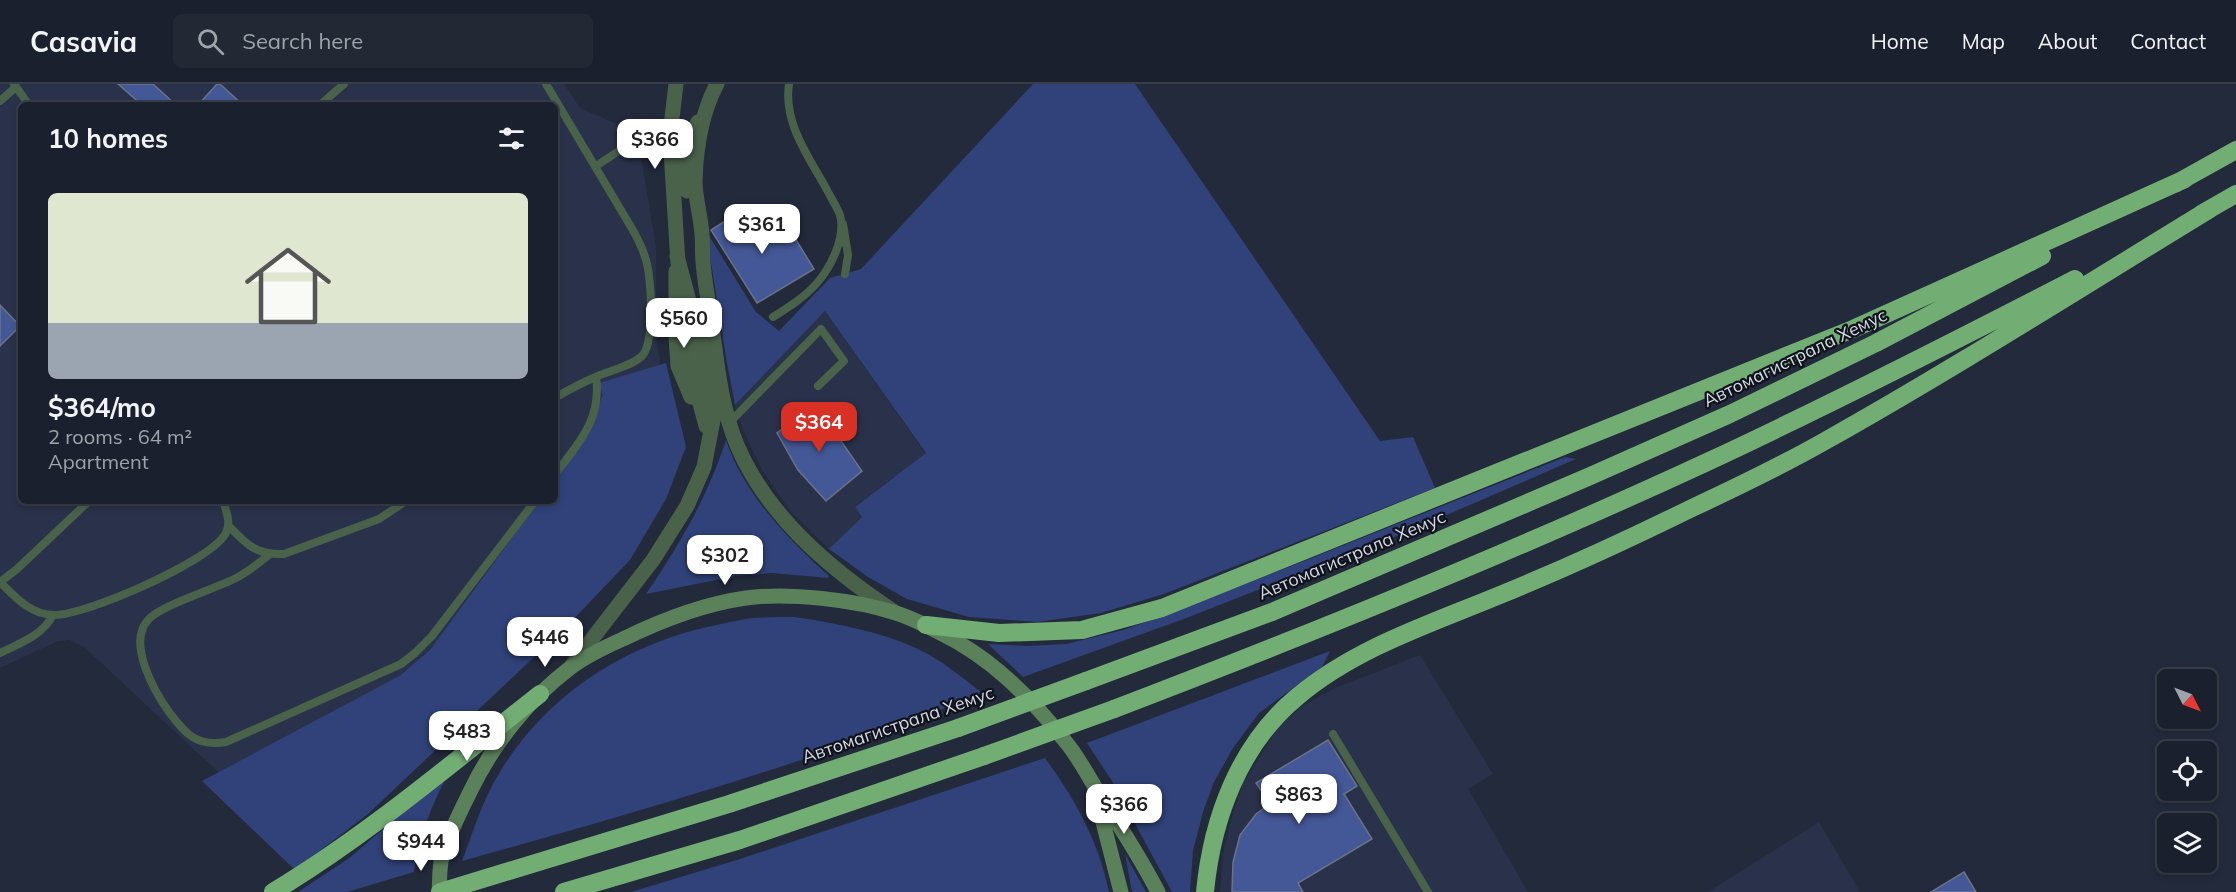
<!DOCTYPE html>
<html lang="en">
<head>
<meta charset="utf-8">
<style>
  :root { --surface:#1a202d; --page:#232835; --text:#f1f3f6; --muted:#9fa3aa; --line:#383e49; --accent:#d93025 }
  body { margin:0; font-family:Mulish,sans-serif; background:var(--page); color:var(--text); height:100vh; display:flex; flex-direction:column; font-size:22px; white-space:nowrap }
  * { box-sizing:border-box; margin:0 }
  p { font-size:20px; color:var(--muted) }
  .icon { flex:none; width:33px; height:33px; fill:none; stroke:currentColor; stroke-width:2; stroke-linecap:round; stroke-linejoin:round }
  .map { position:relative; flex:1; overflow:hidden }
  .drawer { position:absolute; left:18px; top:18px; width:540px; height:402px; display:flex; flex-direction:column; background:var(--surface); border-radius:9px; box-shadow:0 3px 9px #0003,0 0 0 2px var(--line) }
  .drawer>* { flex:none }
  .needle { width:39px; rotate:132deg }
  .controls { position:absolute; left:2157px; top:585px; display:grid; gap:12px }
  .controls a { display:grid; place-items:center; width:60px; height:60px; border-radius:9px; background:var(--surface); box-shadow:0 3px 9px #0003,0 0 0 2px var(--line); font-size:30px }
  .price { position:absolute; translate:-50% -51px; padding:0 14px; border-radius:12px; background:#fff; color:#222; font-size:20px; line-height:39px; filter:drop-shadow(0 2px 3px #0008) }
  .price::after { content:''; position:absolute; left:50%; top:36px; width:18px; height:14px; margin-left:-9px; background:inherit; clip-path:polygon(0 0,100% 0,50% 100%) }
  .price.current { background:var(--accent); color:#fff }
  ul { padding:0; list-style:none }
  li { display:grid; align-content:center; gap:12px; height:318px; padding:0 30px }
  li+li { border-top:2px solid var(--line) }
  li span { display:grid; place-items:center; height:186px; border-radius:9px; color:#555 }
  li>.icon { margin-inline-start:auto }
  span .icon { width:108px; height:108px; fill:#fffc; stroke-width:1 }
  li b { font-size:26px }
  h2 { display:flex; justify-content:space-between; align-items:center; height:72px; padding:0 30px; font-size:26px }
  header { display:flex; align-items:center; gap:36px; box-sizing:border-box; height:84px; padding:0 30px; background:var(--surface); border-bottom:2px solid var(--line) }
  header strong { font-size:28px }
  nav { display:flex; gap:33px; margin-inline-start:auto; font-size:21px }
  .search { width:420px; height:54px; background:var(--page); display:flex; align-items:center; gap:15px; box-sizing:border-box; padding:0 21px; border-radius:9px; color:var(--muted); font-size:22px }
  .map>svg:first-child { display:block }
  .built { fill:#29324a; fill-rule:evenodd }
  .green { fill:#304279 }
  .building { fill:#445897; stroke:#6a7288; stroke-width:1.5 }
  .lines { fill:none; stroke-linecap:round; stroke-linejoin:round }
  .lane { stroke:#4a624a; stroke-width:8 }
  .street { stroke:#4a624a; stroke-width:15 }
  .secondary { stroke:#5b815b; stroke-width:15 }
  .highway { stroke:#72ae74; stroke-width:18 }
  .highway-bridge { stroke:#72ae74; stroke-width:18 }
  .labels { text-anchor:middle; stroke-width:4.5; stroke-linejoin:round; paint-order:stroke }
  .street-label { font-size:18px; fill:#d4d9e5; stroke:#10131b }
</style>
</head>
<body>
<header>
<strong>Casavia</strong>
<div class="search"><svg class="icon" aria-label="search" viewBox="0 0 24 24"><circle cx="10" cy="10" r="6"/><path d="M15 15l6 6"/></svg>Search here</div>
<nav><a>Home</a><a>Map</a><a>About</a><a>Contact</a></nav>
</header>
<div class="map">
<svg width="2236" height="808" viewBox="0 0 2236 808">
  <rect width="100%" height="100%" fill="#232a3c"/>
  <path class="built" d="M0,0H564L580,24L635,48L641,72L656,163V251L672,361L287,752L84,563L69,556L58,557L0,584ZM21,21H555V417H21Z
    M825,227L926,370L855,422L862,433L829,465L790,427L762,386L742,344L735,321Z
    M1420,571L1493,690L1468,705L1528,808H1220L1223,770L1232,732L1243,699L1279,642L1304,621L1335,604Z
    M1819,738L1860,808H1707H1708Z"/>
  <path class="green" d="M1033,0H1135L1380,357L1413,353L1435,404L1164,510L1101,529L1037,538L969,533L907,515L868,493L829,465L862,433L855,423L926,369L825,227L735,321L727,279L706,147L756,228L779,247L830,194L861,185Z
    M666,279L686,363L666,415L630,476L567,542L369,729L295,786L202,697L401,591L430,566L539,417H555V396L583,357L603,311L599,299Z
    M726,356C744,410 787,454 829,492L828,494L772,489L736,492L646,510C680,460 707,414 726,356Z
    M1565,373L1576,375L1412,446L1181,536L1023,593L988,560L1027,562L1066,560L1123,546L1174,528L1304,477Z
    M794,533C835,539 878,547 916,564C940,575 962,593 982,609C814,678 638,728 462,777C472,751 480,724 493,700C540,613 626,558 721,540C732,538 742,535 753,534C766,533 780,533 794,533Z
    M1330,567L1322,583L1259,629L1233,664L1214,698L1203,728L1193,767L1190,808H1172L1112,697L1087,659Z
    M1045,674C1075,715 1099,758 1109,808H631L740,775Z
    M448,690C430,725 421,748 414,788L347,808H298L348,775Z
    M1125,770L1146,808H1132Z"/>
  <path class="building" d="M118,0H153L176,21H142Z
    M217,0H220L243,21H198Z
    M744,125L755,145H772L785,138L814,185L757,219L711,146Z
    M0,221L20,242L0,262Z
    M815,320L862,387L826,417L798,386L777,349Z
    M1328,656L1357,702L1344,710L1372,755L1298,799L1303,808H1232L1233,778L1240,751L1256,730L1270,720L1256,699Z
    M1964,788L1976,808H1931Z"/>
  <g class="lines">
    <path class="lane" d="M14,0L29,21
      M546,0L634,148C638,156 643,165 645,173C652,191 655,258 642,272C631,282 613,286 600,291C584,298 569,305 555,314
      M0,17L16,3
      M320,21L344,0
      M596,82L637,55
      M843,140L848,171L845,190
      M773,233C789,223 805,213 817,199C831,183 846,153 840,131C837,123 831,114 827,106C809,73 783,39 789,0
      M729,339L821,245L844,277L818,302
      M555,390C579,359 602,335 596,293
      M89,417L17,485L0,498C15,513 31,531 54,531C87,531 205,479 224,452C232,441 227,429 223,417
      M229,442C247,461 256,471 284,470L379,435L406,417
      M270,470C259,479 248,488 236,494C215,505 161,521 148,536C127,559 154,607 169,628C186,650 196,663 226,658L401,580L415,569L432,552L535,417
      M0,569C20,559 42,552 53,531
      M1333,650L1428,808"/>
    <path class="street" d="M676,0L670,51L678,179
      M717,0C701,30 696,63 695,97C695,114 701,133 702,151C703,160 702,169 703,178C705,202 710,226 713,250C718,287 722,325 737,361C767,432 830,485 893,527
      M687,107L685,83L688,56L698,38
      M676,187V253L678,282L691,313
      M684,227L690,281L706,342
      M572,581L653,476L687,422L704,383L714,331L696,243L677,172"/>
    <path class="secondary" d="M1097,715L1121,808
      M439,808C440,797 439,784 442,773C449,749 461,726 472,704C494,659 529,615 570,584C586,572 605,563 623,555C662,536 703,520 746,514C789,508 855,516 896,529C918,536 939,548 959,559C1002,584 1039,623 1069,662C1082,679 1092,699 1104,718C1123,747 1142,777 1158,808"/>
    <path class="highway" d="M2175,100L2236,66
      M2201,130L2236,110
      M926,541L999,549L1082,546L1162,524L1853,245L2185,95
      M1086,597L1272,528L1588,393L1730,330L1876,259L2042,172
      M1114,625C1313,549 1511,469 1705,379C1830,321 1953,258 2075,195
      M273,808C368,751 453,678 540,610
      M440,808L729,720L958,644
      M564,808L740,756L984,672
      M1205,808C1212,735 1239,661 1297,613C1355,564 1430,540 1500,511C1564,485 1627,456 1690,425C1735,404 1781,382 1825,357C1955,284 2082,203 2210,125"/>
    <path class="highway-bridge" d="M958,644L1086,597
      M984,672L1114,625"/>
  </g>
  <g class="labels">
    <g class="street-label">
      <text transform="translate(1795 274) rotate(-26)" y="6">Автомагистрала Хемус</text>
      <text transform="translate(1352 471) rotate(-23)" y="6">Автомагистрала Хемус</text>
      <text transform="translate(898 641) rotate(-19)" y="6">Автомагистрала Хемус</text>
    </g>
  </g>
</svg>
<div class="controls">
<a><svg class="needle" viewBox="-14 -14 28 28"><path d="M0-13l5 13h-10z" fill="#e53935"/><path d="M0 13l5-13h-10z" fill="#9fa3aa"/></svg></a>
<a><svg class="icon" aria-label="locate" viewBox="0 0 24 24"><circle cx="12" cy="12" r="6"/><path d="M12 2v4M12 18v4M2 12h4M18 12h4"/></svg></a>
<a><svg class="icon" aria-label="layers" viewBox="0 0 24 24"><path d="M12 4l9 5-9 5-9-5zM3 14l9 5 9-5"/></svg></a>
</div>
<b class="price" style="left:655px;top:86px">$366</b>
<b class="price" style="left:762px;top:171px">$361</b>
<b class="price" style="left:684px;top:265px">$560</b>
<b class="price current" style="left:819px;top:369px">$364</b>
<b class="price" style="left:725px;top:502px">$302</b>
<b class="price" style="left:545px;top:584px">$446</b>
<b class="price" style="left:467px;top:678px">$483</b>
<b class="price" style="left:1299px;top:741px">$863</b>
<b class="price" style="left:1124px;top:751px">$366</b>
<b class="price" style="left:421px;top:788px">$944</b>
<section class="drawer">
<h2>10 homes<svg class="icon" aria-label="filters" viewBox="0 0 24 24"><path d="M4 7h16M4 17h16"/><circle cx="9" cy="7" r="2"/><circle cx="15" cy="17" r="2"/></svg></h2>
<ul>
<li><span style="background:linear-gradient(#dfe7d0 70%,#9aa5b1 0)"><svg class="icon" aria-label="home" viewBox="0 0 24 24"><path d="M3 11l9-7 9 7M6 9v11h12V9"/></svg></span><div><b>$364/mo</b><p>2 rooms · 64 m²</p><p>Apartment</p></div></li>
</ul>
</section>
</div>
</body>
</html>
